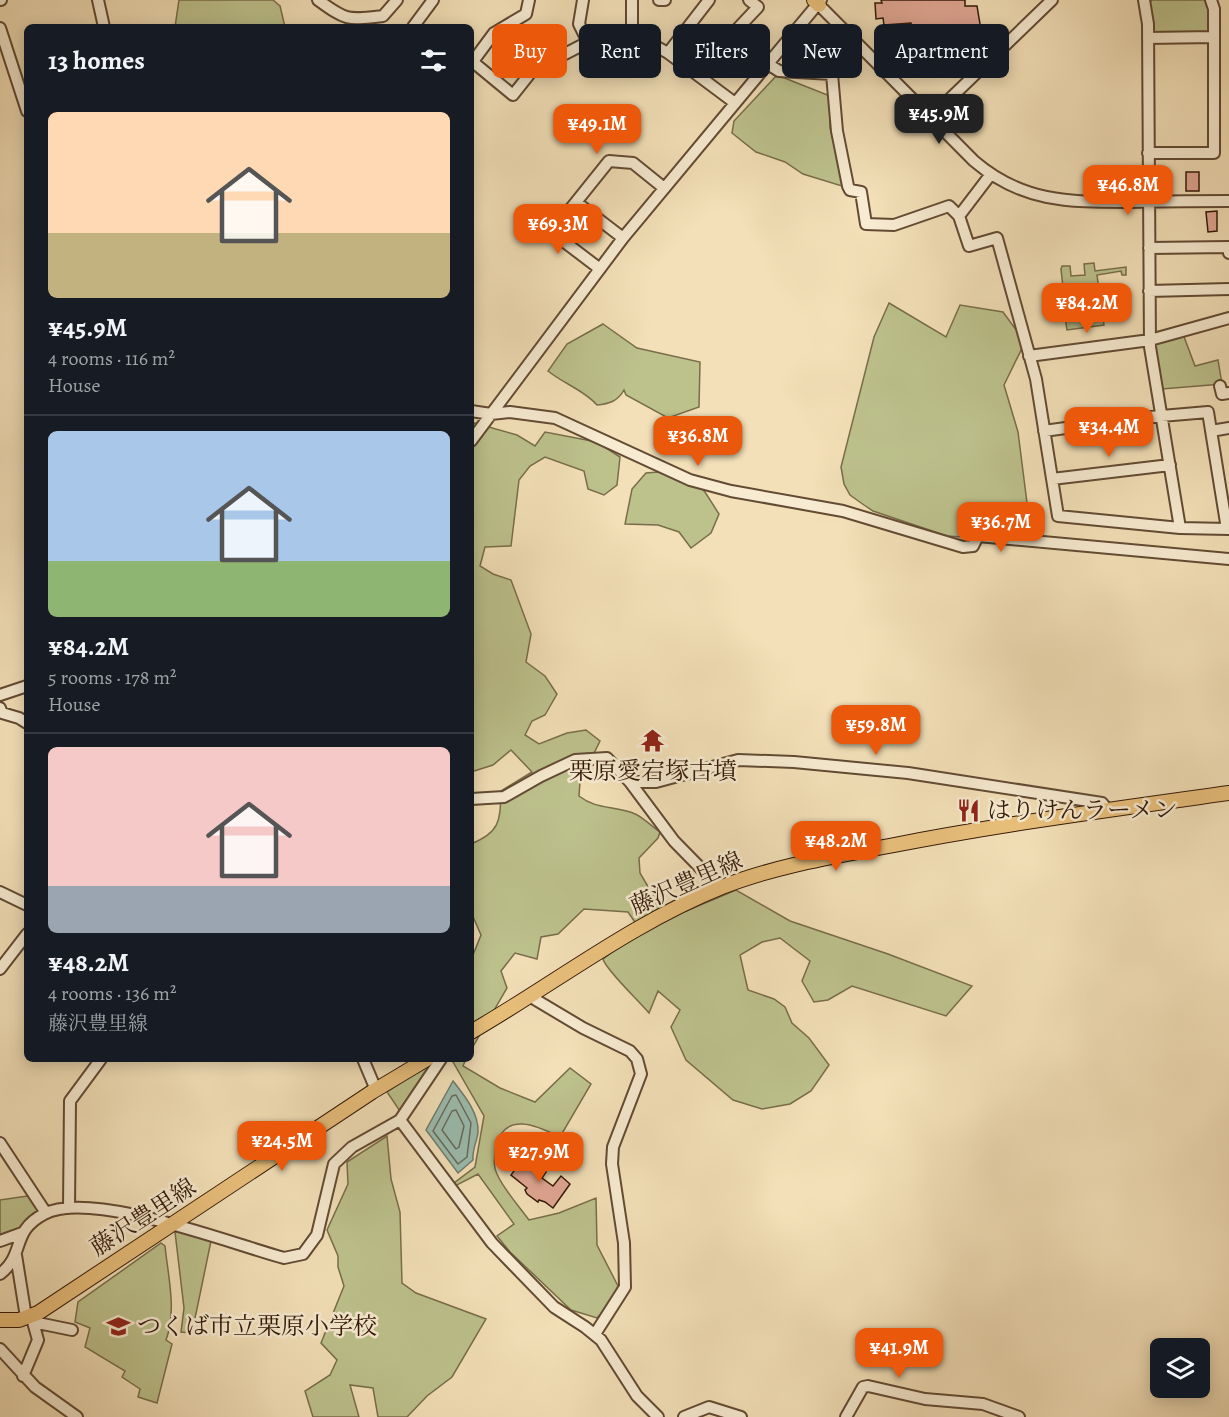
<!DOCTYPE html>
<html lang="en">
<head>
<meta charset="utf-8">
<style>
  :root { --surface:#171b24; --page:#20242c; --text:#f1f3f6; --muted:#9ea1a6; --line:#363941; --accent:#ea580c }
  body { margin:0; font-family:Alegreya,"Noto Serif JP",serif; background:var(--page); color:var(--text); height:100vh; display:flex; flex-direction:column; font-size:22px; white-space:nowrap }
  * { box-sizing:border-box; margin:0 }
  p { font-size:20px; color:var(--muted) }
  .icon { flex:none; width:33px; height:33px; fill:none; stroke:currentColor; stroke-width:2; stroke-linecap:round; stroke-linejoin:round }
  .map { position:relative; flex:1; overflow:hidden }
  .panel { position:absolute; left:24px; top:24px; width:450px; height:1038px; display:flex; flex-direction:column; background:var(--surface); border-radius:9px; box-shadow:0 3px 15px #0003 }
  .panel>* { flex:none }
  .top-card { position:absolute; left:492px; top:24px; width:570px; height:54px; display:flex; gap:12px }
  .controls { position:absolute; left:1150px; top:1338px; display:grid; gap:12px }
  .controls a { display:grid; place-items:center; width:60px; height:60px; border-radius:9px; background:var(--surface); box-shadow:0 3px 15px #0003; font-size:30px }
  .price { position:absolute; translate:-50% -51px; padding:0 14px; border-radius:12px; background:var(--accent); color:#fff; font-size:20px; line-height:39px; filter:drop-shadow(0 2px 3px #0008) }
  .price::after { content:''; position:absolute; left:50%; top:36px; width:18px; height:14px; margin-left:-9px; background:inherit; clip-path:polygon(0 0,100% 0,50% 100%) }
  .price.current { background:#222; color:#fff }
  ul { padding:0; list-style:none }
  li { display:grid; align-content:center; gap:12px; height:318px; padding:0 24px }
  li+li { border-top:2px solid var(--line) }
  li span { display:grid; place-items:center; height:186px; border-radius:9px; color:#555 }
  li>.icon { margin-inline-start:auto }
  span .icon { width:108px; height:108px; fill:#fffc; stroke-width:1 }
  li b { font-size:26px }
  h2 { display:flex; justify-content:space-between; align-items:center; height:72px; padding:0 24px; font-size:26px }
  .pill { padding:0 21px; border-radius:9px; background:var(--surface); box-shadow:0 3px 15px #0003; font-size:21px; line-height:54px }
  .pill.current { background:var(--accent); color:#fff }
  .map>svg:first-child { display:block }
  .green { fill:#bdc28d; stroke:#786d4a; stroke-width:1.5 }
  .water { fill:#9bbdb0; stroke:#717b6c; stroke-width:1.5 }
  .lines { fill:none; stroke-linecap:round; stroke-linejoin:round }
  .shore { stroke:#666a5c; stroke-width:1.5 }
  .building { fill:#e2a895; stroke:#321807; stroke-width:1.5 }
  .minor-casing { stroke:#624a33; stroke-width:14 }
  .major-casing { stroke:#321807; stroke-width:16 }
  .minor { stroke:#f7ebd1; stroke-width:10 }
  .major { stroke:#eac07c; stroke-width:14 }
  .labels { text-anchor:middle; stroke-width:5; stroke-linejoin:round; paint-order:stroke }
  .poi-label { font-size:24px; fill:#321807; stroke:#f7ebd1; text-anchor:start }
  .street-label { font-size:24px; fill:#321807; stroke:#f7ebd1 }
</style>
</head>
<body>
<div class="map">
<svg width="1229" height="1417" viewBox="0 0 1229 1417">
  <rect width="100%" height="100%" fill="#f3e0b8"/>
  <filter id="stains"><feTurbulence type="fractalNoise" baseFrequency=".00333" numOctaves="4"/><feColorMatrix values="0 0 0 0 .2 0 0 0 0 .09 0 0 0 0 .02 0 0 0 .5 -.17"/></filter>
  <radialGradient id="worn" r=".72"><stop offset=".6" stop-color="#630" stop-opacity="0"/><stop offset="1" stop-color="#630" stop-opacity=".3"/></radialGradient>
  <path class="green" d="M179,0H273L280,6L285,27H175Z
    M1152,0H1208L1210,32L1208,34L1154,35L1149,3Z
    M777,75L830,96V128L845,187L803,174L785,162L756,152L732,133L734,121Z
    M1094,263L1095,271L1126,267V275H1122L1121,271L1097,275L1104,325L1067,330L1062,298L1064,297L1061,269L1062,266H1070L1071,276L1085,275L1084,264Z
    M889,303L946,337L960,305L1003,312L1025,342L1004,385L1018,432L1027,503L1019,522L997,526L963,537L947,536L873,511L864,505L850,495L844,484L841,467L874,337Z
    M603,324L637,348L700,362L699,407L668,418L626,395L624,390C618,401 609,404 597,405C584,390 564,384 548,371L567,344Z
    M1183,334L1195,366L1218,360L1222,384L1162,389L1154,343Z
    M471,422L517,435L535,446L545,432L597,442L620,457L617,485L604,495L588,489L584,471L545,457L530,466L519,480L511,546L485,547L480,566L493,574L511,580L531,634L526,662L545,676L557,694L545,715L532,721L525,735L539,744L567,733L586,730L600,741L580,782L579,796C597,810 612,805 633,813C642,816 651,826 660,832L658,838L639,858L640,873L667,919L736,890L790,921L888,954L972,986L946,1016L852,986L828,1000L814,1002L802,981L810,961L780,938L762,942L740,955L748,990L774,999L785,1007L792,1023L809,1038L829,1065L811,1091L790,1104L762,1109L733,1100L686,1060L671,1027L680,1010L658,991L649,1013C640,1002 605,969 603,959L641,931L628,912L584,909L558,934L541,937L537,959L515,953L501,971L507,988L471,1050V960L481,935L471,912V844C501,832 500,820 501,791L532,772L511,750L493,765L471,772Z
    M658,472L677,478L689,476L705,492L719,514L711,533L691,548L679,532L658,525L625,524L632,489L646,473Z
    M449,1059H466L463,1066L500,1088L535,1102L570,1068L591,1084L560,1137C538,1126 504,1110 496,1147C494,1156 493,1166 497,1174C504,1190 519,1206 529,1220L559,1213L596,1198L597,1245L618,1286L607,1308L597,1318L571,1310L510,1252L497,1236L514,1224L478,1174L457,1185L454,1183L475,1167L484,1116L453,1062Z
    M433,1061L402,1114L387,1092Z
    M387,1136L391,1179L400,1212L402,1283L416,1293L486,1319L452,1377L427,1396L407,1417H378L373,1388L350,1385L359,1417H313L305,1391L330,1375L337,1360L321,1343L344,1286L338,1267V1256L327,1230L348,1184L347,1162Z
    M34,1195L41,1214L19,1231L0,1240V1200Z
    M179,1231L211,1241L192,1333L181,1332L184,1308L175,1232Z
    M161,1243L165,1246C168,1276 177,1311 166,1340L172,1344L157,1403L138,1397L140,1389L122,1377L125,1371L85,1347L90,1328L75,1322L78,1302Z"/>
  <path class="water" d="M453,1081C464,1095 479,1113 478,1132C477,1142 472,1149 473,1160L458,1173L426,1130Z"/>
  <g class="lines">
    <path class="shore" d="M456,1095L471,1123L467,1157L458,1164L433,1131L452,1096Z
      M456,1110L464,1126L459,1147L456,1149L442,1130L452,1111Z"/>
  </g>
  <path class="building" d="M881,0H965V6H977L982,36L957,60L958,63L954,64V68L932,72L931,66L926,67L925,61L919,62L917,40L913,41L911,23L884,25L883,18L876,19L875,3H882Z
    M1186,172H1199V191H1186Z
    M1217,211V231L1208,232L1206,212Z
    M525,1156L546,1172L542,1178L553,1186L561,1176L570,1184L553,1208L545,1202L539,1200L538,1202L527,1194L525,1190L527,1188L511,1175Z"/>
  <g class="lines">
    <defs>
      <path id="minor" d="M0,0H1
        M98,0L104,27
        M318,0C347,21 347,20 383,16L397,0
        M583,0L579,24L588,42
        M659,0H665
        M1144,0L1148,24L1150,347L1180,528
        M819,5L974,161C1023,203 1070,202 1131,202C1164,201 1196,201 1229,201
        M413,27L433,0
        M0,28L27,111
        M632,38V0
        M1148,38L1213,37
        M668,53L709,0
        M473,62L513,95L532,71L588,42L632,38H641L668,53L735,103
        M471,64L494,33L526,14L529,0
        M768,64L779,71L832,74L837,131L848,186L850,190L861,192L866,224L894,225L949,206L959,216
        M699,75L726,41L758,7L749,0
        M931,117L1052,0
        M1148,153H1214V9L1211,0
        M991,174L959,216L969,246L997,238L1036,379L1058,516L1180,528L1229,529
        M576,202L623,238
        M533,218L600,269
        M552,232L609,161L633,163L664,188
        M1149,248L1229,247V253
        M1149,291L1229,289
        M1029,356L1150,340L1229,318
        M1220,386L1222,394L1229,393
        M471,411L491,414L510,412L555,418L690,480L731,491L843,511L963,547L973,546L978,536L1229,559
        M1044,431L1138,418L1208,412L1227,529
        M1211,431L1229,428
        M471,441L623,238L821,0
        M1052,479L1170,465
        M0,695L27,686
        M0,708L2,713L19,718L27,723
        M630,782H656L738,760L794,762L908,773L1102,803L1108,810
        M471,799L504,797L541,776L575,760L607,758L630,782L674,841L720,888
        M0,892L27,905
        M0,969L27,934
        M531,997L583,1028L630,1051L637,1059L641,1074L613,1147L612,1164L624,1243L625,1287L595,1334
        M363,1059L374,1085L372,1092
        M400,1120L492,1243L554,1307L585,1327L601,1340L637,1396L658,1417
        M0,1143L46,1213
        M69,1208L70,1101L101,1059
        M0,1241L22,1233
        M16,1255L25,1311L33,1322L38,1340L23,1376
        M0,1274C26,1254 10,1232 44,1214C91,1189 232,1244 284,1258L303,1254L317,1235L334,1164L352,1147L400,1120L441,1059
        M33,1322L72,1330
        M0,1349L35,1387L77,1417
        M684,1417L709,1407L741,1417
        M846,1417L863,1387L868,1386L925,1399L983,1404L1019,1417"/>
      <path id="major" d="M814,0L819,5
        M471,1032C554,984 632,923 722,887C775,866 832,857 889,846C1001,824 1115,809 1229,793
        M0,1320H19L38,1313L372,1092L427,1059"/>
    </defs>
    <use href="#minor" class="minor-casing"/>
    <use href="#major" class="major-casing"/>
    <use href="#minor" class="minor"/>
    <use href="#major" class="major"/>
  </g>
  <defs>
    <symbol id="temple-bare" viewBox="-9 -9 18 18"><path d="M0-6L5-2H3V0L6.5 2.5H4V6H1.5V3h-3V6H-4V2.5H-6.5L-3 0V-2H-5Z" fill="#8f2418" stroke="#f7ebd1" stroke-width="2.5" paint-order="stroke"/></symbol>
    <symbol id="restaurant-bare" viewBox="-9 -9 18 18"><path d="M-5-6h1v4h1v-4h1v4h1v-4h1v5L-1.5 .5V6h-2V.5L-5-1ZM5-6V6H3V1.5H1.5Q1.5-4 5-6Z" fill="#8f2418" stroke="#f7ebd1" stroke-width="2.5" paint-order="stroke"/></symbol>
    <symbol id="school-bare" viewBox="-9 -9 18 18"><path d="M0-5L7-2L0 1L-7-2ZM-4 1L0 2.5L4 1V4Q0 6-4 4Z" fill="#8f2418" stroke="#f7ebd1" stroke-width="2.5" paint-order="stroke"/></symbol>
  </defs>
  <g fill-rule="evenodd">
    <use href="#temple-bare" x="636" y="724" width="33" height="33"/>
    <use href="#restaurant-bare" x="952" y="794" width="33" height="33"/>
    <use href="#school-bare" x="102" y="1310" width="33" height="33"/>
  </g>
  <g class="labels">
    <g class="poi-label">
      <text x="653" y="779" text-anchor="middle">栗原愛宕塚古墳</text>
      <text x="987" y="818">はりけんラーメン</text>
      <text x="137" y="1334">つくば市立栗原小学校</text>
    </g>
    <g class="street-label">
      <text transform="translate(686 883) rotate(-24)" y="8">藤沢豊里線</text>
      <text transform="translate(143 1217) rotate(-33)" y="8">藤沢豊里線</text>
    </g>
  </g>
  <rect width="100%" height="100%" filter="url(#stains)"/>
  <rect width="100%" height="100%" fill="url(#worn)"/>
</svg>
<div class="controls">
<a><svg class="icon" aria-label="layers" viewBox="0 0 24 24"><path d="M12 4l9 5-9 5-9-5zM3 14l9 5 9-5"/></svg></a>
</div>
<b class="price current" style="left:939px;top:145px">¥45.9M</b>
<b class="price" style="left:597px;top:155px">¥49.1M</b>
<b class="price" style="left:1128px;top:216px">¥46.8M</b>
<b class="price" style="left:558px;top:255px">¥69.3M</b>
<b class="price" style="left:1087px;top:334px">¥84.2M</b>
<b class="price" style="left:1109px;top:458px">¥34.4M</b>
<b class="price" style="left:698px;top:467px">¥36.8M</b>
<b class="price" style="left:1001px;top:553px">¥36.7M</b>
<b class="price" style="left:876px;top:756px">¥59.8M</b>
<b class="price" style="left:836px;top:872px">¥48.2M</b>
<b class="price" style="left:282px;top:1172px">¥24.5M</b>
<b class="price" style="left:539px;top:1183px">¥27.9M</b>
<b class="price" style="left:899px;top:1379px">¥41.9M</b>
<div class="top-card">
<a class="pill current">Buy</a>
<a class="pill">Rent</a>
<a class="pill">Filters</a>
<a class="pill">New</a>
<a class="pill">Apartment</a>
</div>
<section class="panel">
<h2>13 homes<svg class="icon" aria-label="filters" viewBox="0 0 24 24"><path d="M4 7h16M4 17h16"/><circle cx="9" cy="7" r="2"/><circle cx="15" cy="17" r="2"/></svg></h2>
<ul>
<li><span style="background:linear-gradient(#ffd9b3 65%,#c2b280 0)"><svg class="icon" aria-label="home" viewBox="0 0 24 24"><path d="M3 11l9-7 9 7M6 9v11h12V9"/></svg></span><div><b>¥45.9M</b><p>4 rooms · 116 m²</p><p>House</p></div></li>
<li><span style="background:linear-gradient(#a9c7e8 70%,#8fb573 0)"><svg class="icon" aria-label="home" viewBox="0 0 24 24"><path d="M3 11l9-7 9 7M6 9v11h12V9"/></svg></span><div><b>¥84.2M</b><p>5 rooms · 178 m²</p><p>House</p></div></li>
<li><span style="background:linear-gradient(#f6c9c9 75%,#9aa5b1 0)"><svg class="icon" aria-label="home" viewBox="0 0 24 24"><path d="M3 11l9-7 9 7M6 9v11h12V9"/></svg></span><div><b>¥48.2M</b><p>4 rooms · 136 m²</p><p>藤沢豊里線</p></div></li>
</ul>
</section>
</div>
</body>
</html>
